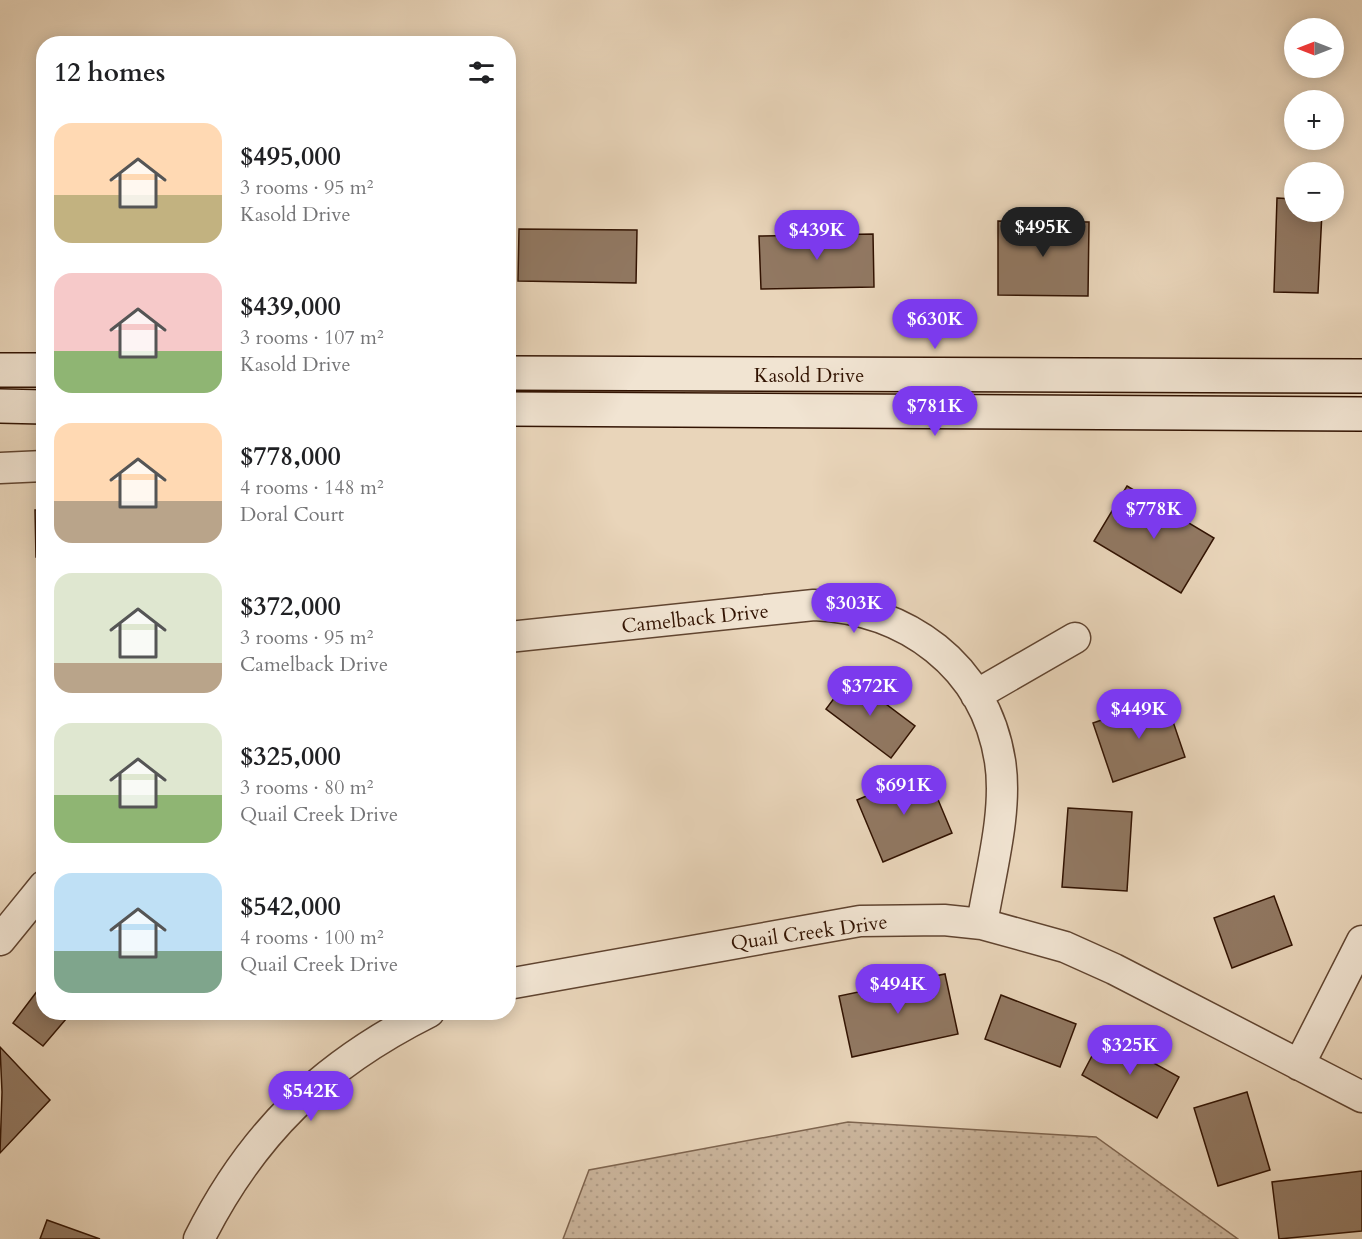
<!DOCTYPE html>
<html lang="en">
<head>
<meta charset="utf-8">
<style>
  :root { --surface:#fff; --page:#f6f6f6; --text:#202124; --muted:#757577; --accent:#7c3aed }
  body { margin:0; font-family:Cardo,serif; background:var(--page); color:var(--text); height:100vh; display:flex; flex-direction:column; font-size:22px; white-space:nowrap }
  * { box-sizing:border-box; margin:0 }
  p { font-size:20px; color:var(--muted) }
  .icon { flex:none; width:33px; height:33px; fill:none; stroke:currentColor; stroke-width:2; stroke-linecap:round; stroke-linejoin:round }
  .map { position:relative; flex:1; overflow:hidden }
  .side { position:absolute; left:36px; top:36px; width:480px; height:984px; display:flex; flex-direction:column; background:var(--surface); border-radius:24px; box-shadow:0 3px 15px #0003 }
  .side>* { flex:none }
  .needle { width:39px; rotate:270deg }
  .buttons { position:absolute; left:1284px; top:18px; display:grid; gap:12px }
  .buttons a { display:grid; place-items:center; width:60px; height:60px; border-radius:50%; background:var(--surface); box-shadow:0 3px 15px #0003; font-size:30px }
  .price { position:absolute; translate:-50% -51px; padding:0 14px; border-radius:21px; background:var(--accent); color:#fff; font-size:20px; line-height:39px; filter:drop-shadow(0 2px 3px #0008) }
  .price::after { content:''; position:absolute; left:50%; top:36px; width:18px; height:14px; margin-left:-9px; background:inherit; clip-path:polygon(0 0,100% 0,50% 100%) }
  .price.current { background:#222; color:#fff }
  ul { padding:0; list-style:none }
  li { display:flex; align-items:center; gap:18px; height:150px; padding:0 18px }
  li span { display:grid; place-items:center; flex:none; width:168px; height:120px; border-radius:18px; color:#555 }
  li>.icon { margin-inline-start:auto }
  span .icon { width:72px; height:72px; fill:#fffc; stroke-width:1 }
  li b { font-size:26px }
  h2 { display:flex; justify-content:space-between; align-items:center; height:72px; padding:0 18px; font-size:26px }
  .map>svg:first-child { display:block }
  .grass { fill:url(#grass-dots); stroke:#7e644e; stroke-width:1.5 }
  .building { fill:#917862; stroke:#321302; stroke-width:1.5 }
  .lines { fill:none; stroke-linecap:round; stroke-linejoin:round }
  .minor-casing { stroke:#604430; stroke-width:33 }
  .secondary-casing { stroke:#321302; stroke-width:36 }
  .minor { stroke:#f1e4d2; stroke-width:30 }
  .secondary { stroke:#f1e4d2; stroke-width:33 }
  .labels { text-anchor:middle; stroke-width:6; stroke-linejoin:round; paint-order:stroke }
  .street-label { font-size:20px; fill:#321302; stroke:#f1e4d2 }
</style>
</head>
<body>
<div class="map">
<svg width="1362" height="1239" viewBox="0 0 1362 1239">
  <defs>
    <pattern id="grass-dots" width="8" height="8" patternUnits="userSpaceOnUse" patternTransform="scale(1.5)"><rect width="8" height="8" fill="#cab49b"/><path d="M2 2h.1M6 6h.1" fill="none" stroke="#ae9a84" stroke-width="1.8" stroke-linecap="round"/></pattern>
  </defs>
  <rect width="100%" height="100%" fill="#e9d5ba"/>
  <filter id="stains"><feTurbulence type="fractalNoise" baseFrequency=".00333" numOctaves="4"/><feColorMatrix values="0 0 0 0 .2 0 0 0 0 .09 0 0 0 0 .02 0 0 0 .5 -.17"/></filter>
  <radialGradient id="worn" r=".72"><stop offset=".6" stop-color="#630" stop-opacity="0"/><stop offset="1" stop-color="#630" stop-opacity=".3"/></radialGradient>
  <path class="grass" d="M848,1122L1096,1137L1238,1239H563L589,1170Z"/>
  <path class="building" d="M1277,198L1294,199V212H1322L1318,293L1274,292Z
    M998,221L1089,222L1088,296L998,295Z
    M519,229L637,230L636,283L518,281Z
    M873,234L874,287L761,289L759,236Z
    M1127,486L1214,538L1181,593L1094,541Z
    M35,510H44V557H36Z
    M850,677L915,726L891,758L826,709Z
    M1165,698L1185,757L1113,782L1093,723Z
    M926,771L952,833L883,862L857,800Z
    M1068,808L1132,812L1127,891L1062,887Z
    M1274,896L1292,945L1232,968L1214,918Z
    M945,974L958,1034L852,1057L839,996Z
    M44,982V1012H72L43,1046L13,1023Z
    M1001,995L1076,1024L1060,1067L985,1039Z
    M1103,1035L1179,1077L1157,1118L1082,1075Z
    M0,1047L50,1100L0,1153L2,1092Z
    M1247,1092L1270,1170L1218,1186L1194,1108Z
    M1362,1171V1231L1279,1239L1272,1182Z
    M47,1220L100,1239H40Z"/>
  <g class="lines">
    <defs>
      <path id="minor" d="M0,468L44,466
        M508,637L814,605C906,609 985,665 1000,761C1008,811 990,874 982,924
        M976,695L1075,638
        M0,940L44,886
        M508,984L860,921L944,920L982,924L1065,947L1114,969L1362,1097
        M1299,1065L1362,941
        M199,1239C252,1133 323,1065 429,1012"/>
      <path id="secondary" d="M0,370H44
        M508,373L1362,376
        M0,406L44,407
        M508,409L1362,414"/>
    </defs>
    <use href="#minor" class="minor-casing"/>
    <use href="#secondary" class="secondary-casing"/>
    <use href="#minor" class="minor"/>
    <use href="#secondary" class="secondary"/>
  </g>
  <g class="labels">
    <g class="street-label">
      <text x="809" y="382">Kasold Drive</text>
      <text transform="translate(695 618) rotate(-6)" y="7">Camelback Drive</text>
      <text transform="translate(809 932) rotate(-8)" y="7">Quail Creek Drive</text>
    </g>
  </g>
  <rect width="100%" height="100%" filter="url(#stains)"/>
  <rect width="100%" height="100%" fill="url(#worn)"/>
</svg>
<div class="buttons">
<a><svg class="needle" viewBox="-14 -14 28 28"><path d="M0-13l5 13h-10z" fill="#e53935"/><path d="M0 13l5-13h-10z" fill="#757577"/></svg></a>
<a>+</a>
<a>−</a>
</div>
<b class="price current" style="left:1043px;top:258px">$495K</b>
<b class="price" style="left:817px;top:261px">$439K</b>
<b class="price" style="left:935px;top:350px">$630K</b>
<b class="price" style="left:935px;top:437px">$781K</b>
<b class="price" style="left:1154px;top:540px">$778K</b>
<b class="price" style="left:854px;top:634px">$303K</b>
<b class="price" style="left:870px;top:717px">$372K</b>
<b class="price" style="left:1139px;top:740px">$449K</b>
<b class="price" style="left:904px;top:816px">$691K</b>
<b class="price" style="left:898px;top:1015px">$494K</b>
<b class="price" style="left:1130px;top:1076px">$325K</b>
<b class="price" style="left:311px;top:1122px">$542K</b>
<section class="side">
<h2>12 homes<svg class="icon" aria-label="filters" viewBox="0 0 24 24"><path d="M4 7h16M4 17h16"/><circle cx="9" cy="7" r="2"/><circle cx="15" cy="17" r="2"/></svg></h2>
<ul>
<li><span style="background:linear-gradient(#ffd9b3 60%,#c2b280 0)"><svg class="icon" aria-label="home" viewBox="0 0 24 24"><path d="M3 11l9-7 9 7M6 9v11h12V9"/></svg></span><div><b>$495,000</b><p>3 rooms · 95 m²</p><p>Kasold Drive</p></div></li>
<li><span style="background:linear-gradient(#f6c9c9 65%,#8fb573 0)"><svg class="icon" aria-label="home" viewBox="0 0 24 24"><path d="M3 11l9-7 9 7M6 9v11h12V9"/></svg></span><div><b>$439,000</b><p>3 rooms · 107 m²</p><p>Kasold Drive</p></div></li>
<li><span style="background:linear-gradient(#ffd9b3 65%,#b9a48a 0)"><svg class="icon" aria-label="home" viewBox="0 0 24 24"><path d="M3 11l9-7 9 7M6 9v11h12V9"/></svg></span><div><b>$778,000</b><p>4 rooms · 148 m²</p><p>Doral Court</p></div></li>
<li><span style="background:linear-gradient(#dfe7d0 75%,#b9a48a 0)"><svg class="icon" aria-label="home" viewBox="0 0 24 24"><path d="M3 11l9-7 9 7M6 9v11h12V9"/></svg></span><div><b>$372,000</b><p>3 rooms · 95 m²</p><p>Camelback Drive</p></div></li>
<li><span style="background:linear-gradient(#dfe7d0 60%,#8fb573 0)"><svg class="icon" aria-label="home" viewBox="0 0 24 24"><path d="M3 11l9-7 9 7M6 9v11h12V9"/></svg></span><div><b>$325,000</b><p>3 rooms · 80 m²</p><p>Quail Creek Drive</p></div></li>
<li><span style="background:linear-gradient(#bfe0f5 65%,#7fa58c 0)"><svg class="icon" aria-label="home" viewBox="0 0 24 24"><path d="M3 11l9-7 9 7M6 9v11h12V9"/></svg></span><div><b>$542,000</b><p>4 rooms · 100 m²</p><p>Quail Creek Drive</p></div></li>
</ul>
</section>
</div>
</body>
</html>
